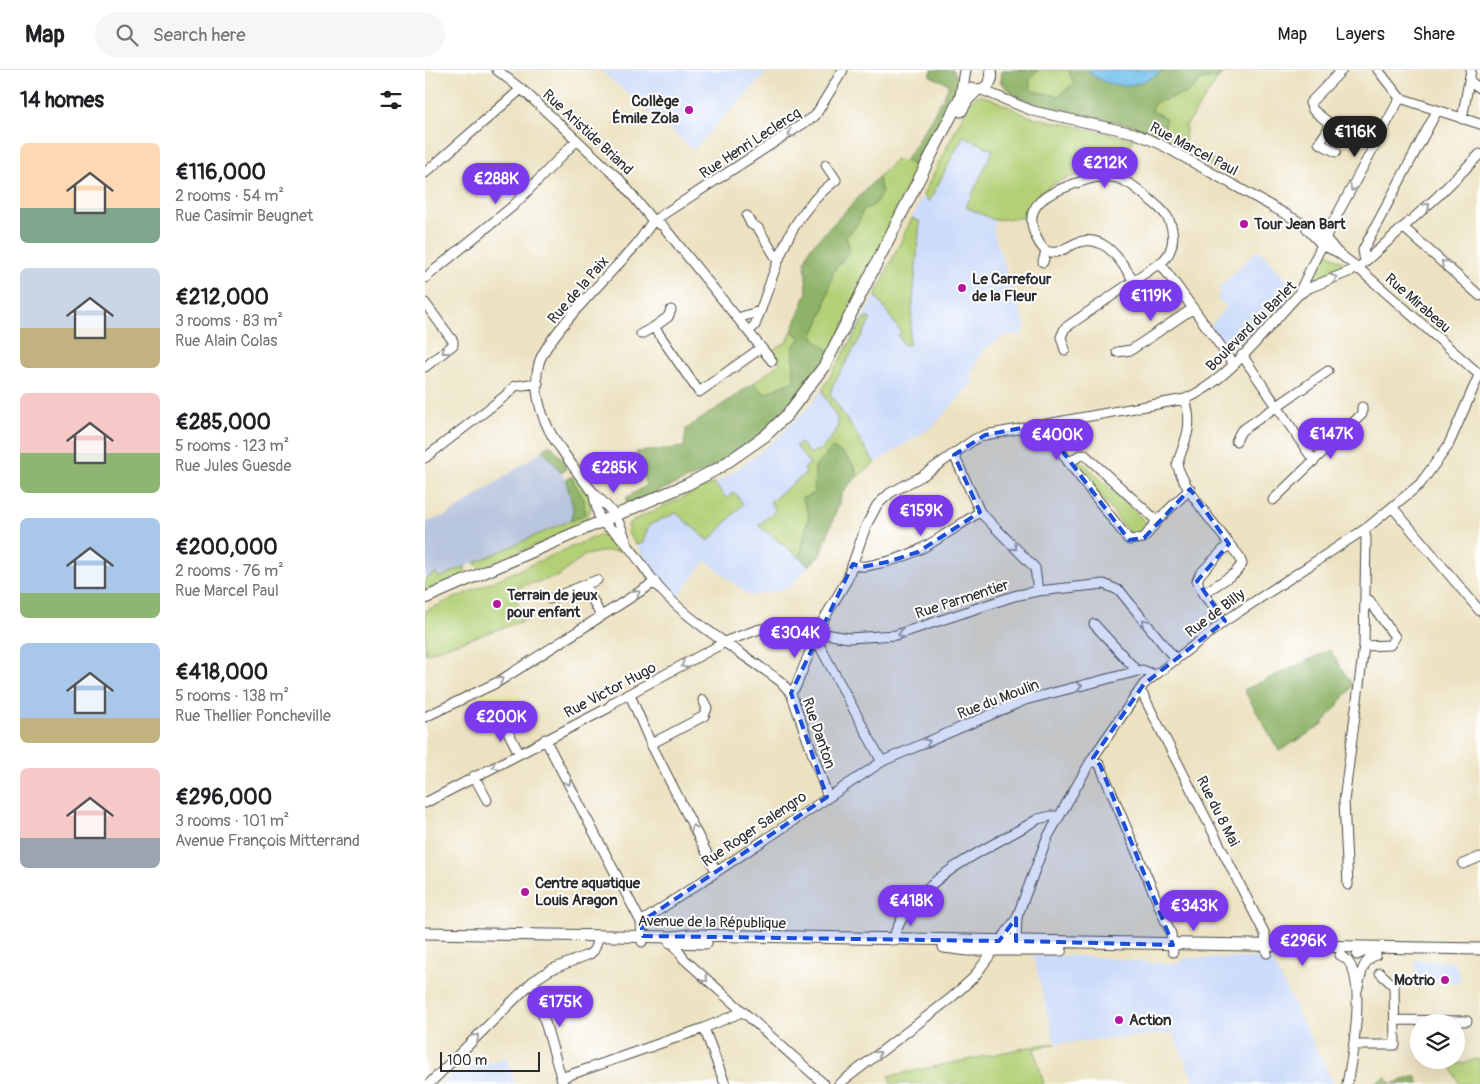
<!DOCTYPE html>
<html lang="en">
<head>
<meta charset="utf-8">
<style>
  :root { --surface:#fff; --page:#f6f6f6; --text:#202124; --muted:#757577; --line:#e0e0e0; --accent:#7c3aed }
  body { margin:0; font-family:Pangolin,sans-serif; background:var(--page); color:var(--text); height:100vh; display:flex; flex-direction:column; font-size:19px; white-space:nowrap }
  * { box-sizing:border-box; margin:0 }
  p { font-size:16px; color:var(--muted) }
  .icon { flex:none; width:28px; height:28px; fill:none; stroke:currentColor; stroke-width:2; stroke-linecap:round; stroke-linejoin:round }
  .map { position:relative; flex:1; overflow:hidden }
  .drawer { display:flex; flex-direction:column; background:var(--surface); width:425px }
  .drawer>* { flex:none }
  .fabs { position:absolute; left:985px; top:944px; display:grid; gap:10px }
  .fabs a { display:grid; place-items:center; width:55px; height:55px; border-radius:50%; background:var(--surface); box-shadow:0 5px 20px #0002; font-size:25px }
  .scale { position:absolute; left:15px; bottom:12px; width:100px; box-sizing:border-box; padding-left:5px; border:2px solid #2b2b2b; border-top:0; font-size:14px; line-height:18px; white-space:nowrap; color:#2b2b2b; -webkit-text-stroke:4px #fff; paint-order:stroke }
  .price { position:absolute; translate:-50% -42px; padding:0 11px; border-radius:18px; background:var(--accent); color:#fff; font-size:16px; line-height:32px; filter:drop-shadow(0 1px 2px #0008) }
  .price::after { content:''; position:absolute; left:50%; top:30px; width:15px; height:11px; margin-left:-8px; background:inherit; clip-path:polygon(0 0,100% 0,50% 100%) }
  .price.selected { background:#222; color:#fff }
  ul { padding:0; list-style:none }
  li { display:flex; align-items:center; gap:15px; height:125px; padding:0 20px }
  li span { display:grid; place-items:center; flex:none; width:140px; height:100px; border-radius:8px; color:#555 }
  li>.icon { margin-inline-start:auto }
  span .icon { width:60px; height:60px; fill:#fffc; stroke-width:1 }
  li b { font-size:21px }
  h2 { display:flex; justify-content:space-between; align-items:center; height:60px; padding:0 20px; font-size:21px }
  header { display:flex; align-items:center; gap:30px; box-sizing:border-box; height:70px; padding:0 25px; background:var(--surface); border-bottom:1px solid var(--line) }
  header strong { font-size:24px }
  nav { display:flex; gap:28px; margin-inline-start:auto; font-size:18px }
  .search { width:350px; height:45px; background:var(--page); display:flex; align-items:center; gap:12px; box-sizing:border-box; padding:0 18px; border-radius:28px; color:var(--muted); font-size:19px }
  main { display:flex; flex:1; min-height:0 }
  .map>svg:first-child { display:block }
  .built { fill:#ccdbf9 }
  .industrial { fill:#b8c5de }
  .green { fill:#b3d077; stroke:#6f7e51 }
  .forest { fill:#8eb268; stroke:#5c6e4a }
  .water { fill:#6fc0eb; stroke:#4d768b }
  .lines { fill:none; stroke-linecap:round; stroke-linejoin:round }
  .minor-casing { stroke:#484642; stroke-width:11 }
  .major-casing { stroke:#484642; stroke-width:13 }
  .minor { stroke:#fff; stroke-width:9 }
  .major { stroke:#fff; stroke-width:11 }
  .oneway { stroke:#a0a0a0 }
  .marked { fill:#1d4ed8; fill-opacity:0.2; stroke:#1d4ed8; stroke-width:4; stroke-dasharray:10 6; stroke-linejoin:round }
  .poi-dot { fill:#b5179e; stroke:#fff; stroke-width:2 }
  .labels { text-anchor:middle; stroke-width:4; stroke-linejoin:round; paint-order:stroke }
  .poi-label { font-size:15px; font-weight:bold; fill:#2b2b2b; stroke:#fff; text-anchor:start }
  .street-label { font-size:15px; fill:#2b2b2b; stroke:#fff }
</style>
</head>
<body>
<header>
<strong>Map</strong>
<div class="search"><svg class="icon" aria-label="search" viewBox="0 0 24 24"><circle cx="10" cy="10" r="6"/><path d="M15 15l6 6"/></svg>Search here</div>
<nav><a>Map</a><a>Layers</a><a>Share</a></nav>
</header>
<main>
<section class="drawer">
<h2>14 homes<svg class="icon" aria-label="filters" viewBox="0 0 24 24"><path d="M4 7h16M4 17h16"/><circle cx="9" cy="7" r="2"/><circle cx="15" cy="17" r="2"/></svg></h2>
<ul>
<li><span style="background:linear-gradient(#ffd9b3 65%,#7fa58c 0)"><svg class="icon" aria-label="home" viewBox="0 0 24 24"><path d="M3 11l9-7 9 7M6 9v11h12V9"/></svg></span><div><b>€116,000</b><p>2 rooms · 54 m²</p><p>Rue Casimir Beugnet</p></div></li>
<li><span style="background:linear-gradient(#c9d6e8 60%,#c2b280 0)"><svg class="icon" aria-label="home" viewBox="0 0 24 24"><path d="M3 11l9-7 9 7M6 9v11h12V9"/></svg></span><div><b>€212,000</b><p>3 rooms · 83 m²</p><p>Rue Alain Colas</p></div></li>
<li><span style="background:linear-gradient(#f6c9c9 60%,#8fb573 0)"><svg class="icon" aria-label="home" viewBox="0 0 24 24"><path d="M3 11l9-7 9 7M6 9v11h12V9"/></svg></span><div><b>€285,000</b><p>5 rooms · 123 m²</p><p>Rue Jules Guesde</p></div></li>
<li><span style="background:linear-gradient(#a9c7e8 75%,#8fb573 0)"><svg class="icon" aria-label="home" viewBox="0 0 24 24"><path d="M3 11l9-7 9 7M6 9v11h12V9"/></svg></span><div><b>€200,000</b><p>2 rooms · 76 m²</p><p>Rue Marcel Paul</p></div></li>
<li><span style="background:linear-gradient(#a9c7e8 75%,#c2b280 0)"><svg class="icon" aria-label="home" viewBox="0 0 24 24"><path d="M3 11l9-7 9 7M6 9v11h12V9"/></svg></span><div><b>€418,000</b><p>5 rooms · 138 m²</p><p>Rue Thellier Poncheville</p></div></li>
<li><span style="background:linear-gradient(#f6c9c9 70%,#9aa5b1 0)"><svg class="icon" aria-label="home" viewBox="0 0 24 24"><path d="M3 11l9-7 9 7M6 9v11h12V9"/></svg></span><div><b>€296,000</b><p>3 rooms · 101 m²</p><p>Avenue François Mitterrand</p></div></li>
</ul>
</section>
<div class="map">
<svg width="1055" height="1014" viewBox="0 0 1055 1014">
  <rect width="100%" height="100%" fill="#fff"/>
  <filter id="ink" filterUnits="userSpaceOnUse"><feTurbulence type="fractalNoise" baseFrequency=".02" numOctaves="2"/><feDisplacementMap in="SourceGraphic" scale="10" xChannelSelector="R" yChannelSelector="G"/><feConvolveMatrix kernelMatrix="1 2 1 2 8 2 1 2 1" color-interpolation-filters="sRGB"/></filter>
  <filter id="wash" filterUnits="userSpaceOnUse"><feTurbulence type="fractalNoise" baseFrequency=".0096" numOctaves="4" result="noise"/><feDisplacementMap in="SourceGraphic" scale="20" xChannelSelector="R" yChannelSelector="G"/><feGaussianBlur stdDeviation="1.12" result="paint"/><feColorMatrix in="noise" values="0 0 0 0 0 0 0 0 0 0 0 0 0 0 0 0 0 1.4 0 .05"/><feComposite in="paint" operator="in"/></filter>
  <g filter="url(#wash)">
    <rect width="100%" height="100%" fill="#ece2c1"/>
    <path class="built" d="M175,0H344L268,80Z
      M538,66L568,79L541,137L569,150V164L601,257L595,264L580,266L558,280L545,305L548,312L509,356L450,393L426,356L390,397L345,432L351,441L334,455L384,496L365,518L325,526L281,491L252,528L237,513L203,463V455L209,450L298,409L330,386L354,366L383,338L399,317L450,225L476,263L478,274L494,152L487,148L498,125L505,132Z
      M830,182H837L869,218L805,281L785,256L802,237L791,227L796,223L793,219Z
      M608,885L658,886L743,894L755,893L761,888H846L909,1014H770L748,963L630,974Z
      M990,890L1030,892L1037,913L990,912Z
      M82,987L90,1014H17L22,1006Z"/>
    <path class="industrial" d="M118,380L141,410L148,438L146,451L14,508L11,503L0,509V453L22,445L53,425Z"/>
    <path class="green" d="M577,0H799L761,56L760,75L803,98V105L748,73L714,57L613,34L591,26L576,13Z
      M554,25L565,28L603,46L709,69L692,104C658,101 612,108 603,147L569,150L541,137L568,80L538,66L504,132L498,125L545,31Z
      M470,90L480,91L494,98L406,282L394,273L388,265L399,239L408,202L425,180L421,167L432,155L438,140L449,135L457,123L453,107Z
      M487,148L495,152L484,275L478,274L473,265L476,262L450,225Z
      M902,182L922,195L920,200L888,210L885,209L897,184Z
      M442,248L446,249L407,317L405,324L450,393L432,407L430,396L389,424L377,429L384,444L375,488L333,455L351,441L345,432L381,403L379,399L385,394L371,376L375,373L385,384L392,380L394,382C424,349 413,355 397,320L438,250Z
      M367,261L376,268L368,277L369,311L339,324L329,313L355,293L345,281L362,272Z
      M655,390L724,455L714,466L705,464L651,394Z
      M151,406C163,423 174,437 157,455L56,499L49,493L159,444V430L146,407Z
      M289,413L301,428L310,423L318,434L284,471L251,443L224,455L218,472L211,475L203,463V455L209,450Z
      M182,464L188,465L202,481H181L160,485L134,506L86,519L101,550L0,584V541L174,465Z
      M40,496V505L0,522V509L11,503L14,508Z
      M619,974H630L609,979L619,1014H466L464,1006Z
      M1055,988V1008L1053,1010L1055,1014H1034L1026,996Z"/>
    <path class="forest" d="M507,0H528L533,10V20L527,35L519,45L494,98L480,91L519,27L524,14L505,6Z
      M577,0H614C605,6 602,10 607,21L634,26L649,13L643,0H662L668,5L720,10L738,0H799L794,7L777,10L763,23L729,33L727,41L741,48L738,67L714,57L613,34L591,26L576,13Z
      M453,107L457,123L449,135L438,140L432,155L421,167L425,180L408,202L399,239L388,265L394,273L406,282L354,350L293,396L206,433H201L202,427L221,416L211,382L259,377L261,359L329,313L339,324L369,311L368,277L376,268L367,261L382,222L380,191L385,178Z
      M125,374L141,394L140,400L136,402L118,380Z
      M407,378C421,384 429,391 432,407L418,421L396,484L384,496L375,488L384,444L377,428L389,424L390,397Z
      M146,407L159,430L160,444L146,451L148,438L141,410Z
      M905,580L928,616L896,656L854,681L819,620Z
      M991,1006L995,1014H948L961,1007L966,1014Z"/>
    <path class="water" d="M662,0H738C713,19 685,22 662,0Z"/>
  </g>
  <g filter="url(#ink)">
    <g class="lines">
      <defs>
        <path id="minor" d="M72,0L101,23L195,110L228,151
          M953,0L975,28L1055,54
          M1044,11L1055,18
          M557,20L608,41L709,63L735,74L898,165L912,182
          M1037,49L1046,0
          M911,82L894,73L903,60L904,53L888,40L885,33L917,0
          M0,103L96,19
          M322,146L326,154L333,158L353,191
          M228,151L238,156L347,291
          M978,157L1055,226
          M882,159L897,175L912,182L933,198L1055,305
          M621,181C615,176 612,170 609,162C599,134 624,123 646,115C661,110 675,104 691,108C704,111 713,120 723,128C731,135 740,141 744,150C750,164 749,179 739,190L640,258L636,267L640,280
          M621,181C632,185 638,179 647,175C678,159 695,190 709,211
          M618,192L621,181
          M940,192L938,180L1012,41
          M735,193L808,293
          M0,208L88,136L151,71
          M873,225L904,160L975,28
          M0,233L28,271V275L0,297
          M246,240L243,247L229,257L274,322L336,278
          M313,248L335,241
          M324,261L330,255C353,196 358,151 411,110L401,95
          M216,264L229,257
          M692,282L706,280L767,239
          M817,285L889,391
          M760,329C769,358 760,369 752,395C762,424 786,449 804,474
          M617,354L644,393
          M811,371L816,361L903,301
          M529,385L555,442L610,498L613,521
          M0,388L80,326L90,316L113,313
          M168,422L175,452C204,467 215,496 236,520C267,554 317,583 355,611L366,623L403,727
          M848,430L937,344V337
          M968,438L1055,541
          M732,451L719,468L704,470L644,393L655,385H660L732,451L765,419
          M201,471C192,443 187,442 168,422C156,409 146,393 136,379C119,357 106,322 114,293C122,265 188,201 210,176C217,168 222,159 228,151L390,46L418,0
          M428,494C435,498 443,496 451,494C496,486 518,464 555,442
          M160,515L176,546
          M778,524L810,503L817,494L814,486L804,474L775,504L772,511L778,524L800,551
          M125,529L172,510
          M669,554L712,601
          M391,569L457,692
          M939,576L965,575L970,567L944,530H941
          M714,621L718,625L840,864L842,883
          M366,623L371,616L396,554L422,510L441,456L452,435L465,423L497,406L550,369L560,365L760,329C802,312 841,259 873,225L884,218L933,198L1013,126L1055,84
          M205,625L226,674L291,801
          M0,647L73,612L230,512
          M70,647L82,651L80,656L94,683
          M120,669L216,852L217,872
          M226,674L279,646L282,638L278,630
          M667,689L675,695L746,864L748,882
          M49,706L62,730
          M0,733L183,638L189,632L304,570L335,559L364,558L424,568L471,565L589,526L613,521L679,514L695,521L751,590
          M1038,794L1055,787
          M923,815L919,731L939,576L941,468L939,460
          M216,852L458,691L600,630L717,600L730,605
          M249,867L250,876L259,889L399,1014
          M467,870C472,858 477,846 485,836C518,796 570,775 613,749L626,746H633
          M589,875L591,871L592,847L622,768L667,689L719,614L800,551L943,457L995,414L1023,376L1055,303
          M915,885C945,897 927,988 922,1014
          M932,885L947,878
          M108,911L138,1014
          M932,921C936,907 936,891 951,885
          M971,950L1042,951
          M279,958L300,1014
          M929,975H970L969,916L955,903
          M136,1008L279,958L317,942
          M4,1014L108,911L125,900L165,884L169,880L174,866
          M414,1014L526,928L549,907L592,848"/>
        <path id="major" d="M546,19C559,23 569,13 566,0
          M536,41L543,29L552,20
          M0,528L263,414L294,398L340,366L362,345L400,295L536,26L540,0
          M0,863L249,867L265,865L1055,879
          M245,872L281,873
          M519,877L543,880H636"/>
      </defs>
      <use href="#minor" class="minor-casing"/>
      <use href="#major" class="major-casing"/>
      <use href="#minor" class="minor"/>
      <use href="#major" class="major"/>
    </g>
    <defs><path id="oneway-chevron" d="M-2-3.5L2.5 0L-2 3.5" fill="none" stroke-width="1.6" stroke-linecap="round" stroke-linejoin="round" transform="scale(1.25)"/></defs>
    <g class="oneway">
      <use href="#oneway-chevron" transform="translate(366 64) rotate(147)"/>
      <use href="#oneway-chevron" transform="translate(928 118) rotate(118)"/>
      <use href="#oneway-chevron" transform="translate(1002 136) rotate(-42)"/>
      <use href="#oneway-chevron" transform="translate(1019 193) rotate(-138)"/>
      <use href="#oneway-chevron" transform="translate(909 208) rotate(-21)"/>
      <use href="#oneway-chevron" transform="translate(20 281) rotate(142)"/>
      <use href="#oneway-chevron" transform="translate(589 477) rotate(44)"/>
      <use href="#oneway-chevron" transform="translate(212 523) rotate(-31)"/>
      <use href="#oneway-chevron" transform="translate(720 552) rotate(-128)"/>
      <use href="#oneway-chevron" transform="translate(476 564) rotate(163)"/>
      <use href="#oneway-chevron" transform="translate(259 595) rotate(151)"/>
      <use href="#oneway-chevron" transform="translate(75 610) rotate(-32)"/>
      <use href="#oneway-chevron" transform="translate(654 616) rotate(-14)"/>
      <use href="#oneway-chevron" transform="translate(502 672) rotate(-23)"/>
      <use href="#oneway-chevron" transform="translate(70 696) rotate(153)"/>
      <use href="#oneway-chevron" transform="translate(143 712) rotate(62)"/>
      <use href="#oneway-chevron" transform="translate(269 758) rotate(-117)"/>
      <use href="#oneway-chevron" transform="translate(280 909) rotate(42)"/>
      <use href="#oneway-chevron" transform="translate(51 967) rotate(-46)"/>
      <use href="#oneway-chevron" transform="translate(453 984) rotate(-37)"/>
    </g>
  </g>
  <path class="marked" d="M617,354L704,470L719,468L765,419L804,474L772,511L800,551L719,614L668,688L675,695L748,875L591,871V848L574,871L218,866L216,852L402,727L366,623L428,494L437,497L462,492L493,482L555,442L529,385L560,365Z"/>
  <g class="poi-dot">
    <circle cx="264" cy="40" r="5"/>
    <circle cx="819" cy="154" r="5"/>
    <circle cx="537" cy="218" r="5"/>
    <circle cx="72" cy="534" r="5"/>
    <circle cx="100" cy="822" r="5"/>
    <circle cx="1020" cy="910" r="5"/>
    <circle cx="694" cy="950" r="5"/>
  </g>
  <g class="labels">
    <g class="poi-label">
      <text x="254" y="36" text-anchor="end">Collège<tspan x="254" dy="17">Émile Zola</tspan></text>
      <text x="829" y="159">Tour Jean Bart</text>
      <text x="547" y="214">Le Carrefour<tspan x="547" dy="17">de la Fleur</tspan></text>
      <text x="82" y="530">Terrain de jeux<tspan x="82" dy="17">pour enfant</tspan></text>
      <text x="110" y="818">Centre aquatique<tspan x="110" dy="17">Louis Aragon</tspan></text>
      <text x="1010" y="915" text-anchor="end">Motrio</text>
      <text x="704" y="955">Action</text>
    </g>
    <g class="street-label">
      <text transform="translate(163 62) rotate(43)" y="5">Rue Aristide Briand</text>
      <text transform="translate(325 73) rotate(-33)" y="5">Rue Henri Leclercq</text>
      <text transform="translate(769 79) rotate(28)" y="5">Rue Marcel Paul</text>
      <text transform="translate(153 220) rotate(-49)" y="5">Rue de la Paix</text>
      <text transform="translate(993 233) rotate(41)" y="5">Rue Mirabeau</text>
      <text transform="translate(826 256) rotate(-45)" y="5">Boulevard du Barlet</text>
      <text transform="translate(537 529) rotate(-18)" y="5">Rue Parmentier</text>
      <text transform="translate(790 543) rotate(-37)" y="5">Rue de Billy</text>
      <text transform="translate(185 620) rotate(-28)" y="5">Rue Victor Hugo</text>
      <text transform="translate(573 629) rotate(-21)" y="5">Rue du Moulin</text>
      <text transform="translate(394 663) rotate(71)" y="5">Rue Danton</text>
      <text transform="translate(793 741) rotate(63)" y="5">Rue du 8 Mai</text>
      <text transform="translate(329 759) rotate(-34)" y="5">Rue Roger Salengro</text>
      <text transform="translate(287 852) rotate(1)" y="5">Avenue de la République</text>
    </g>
  </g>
</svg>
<div class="fabs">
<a><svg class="icon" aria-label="layers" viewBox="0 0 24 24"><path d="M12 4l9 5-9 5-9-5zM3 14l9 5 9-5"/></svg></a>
</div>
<div class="scale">100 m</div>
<b class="price selected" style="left:930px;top:88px">€116K</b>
<b class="price" style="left:680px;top:119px">€212K</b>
<b class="price" style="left:71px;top:135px">€288K</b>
<b class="price" style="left:726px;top:252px">€119K</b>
<b class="price" style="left:906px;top:390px">€147K</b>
<b class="price" style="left:632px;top:391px">€400K</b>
<b class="price" style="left:189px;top:424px">€285K</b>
<b class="price" style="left:496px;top:467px">€159K</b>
<b class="price" style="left:370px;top:589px">€304K</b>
<b class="price" style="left:76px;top:673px">€200K</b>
<b class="price" style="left:486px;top:857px">€418K</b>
<b class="price" style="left:769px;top:862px">€343K</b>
<b class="price" style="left:878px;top:897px">€296K</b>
<b class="price" style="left:135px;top:958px">€175K</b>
</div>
</main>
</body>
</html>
